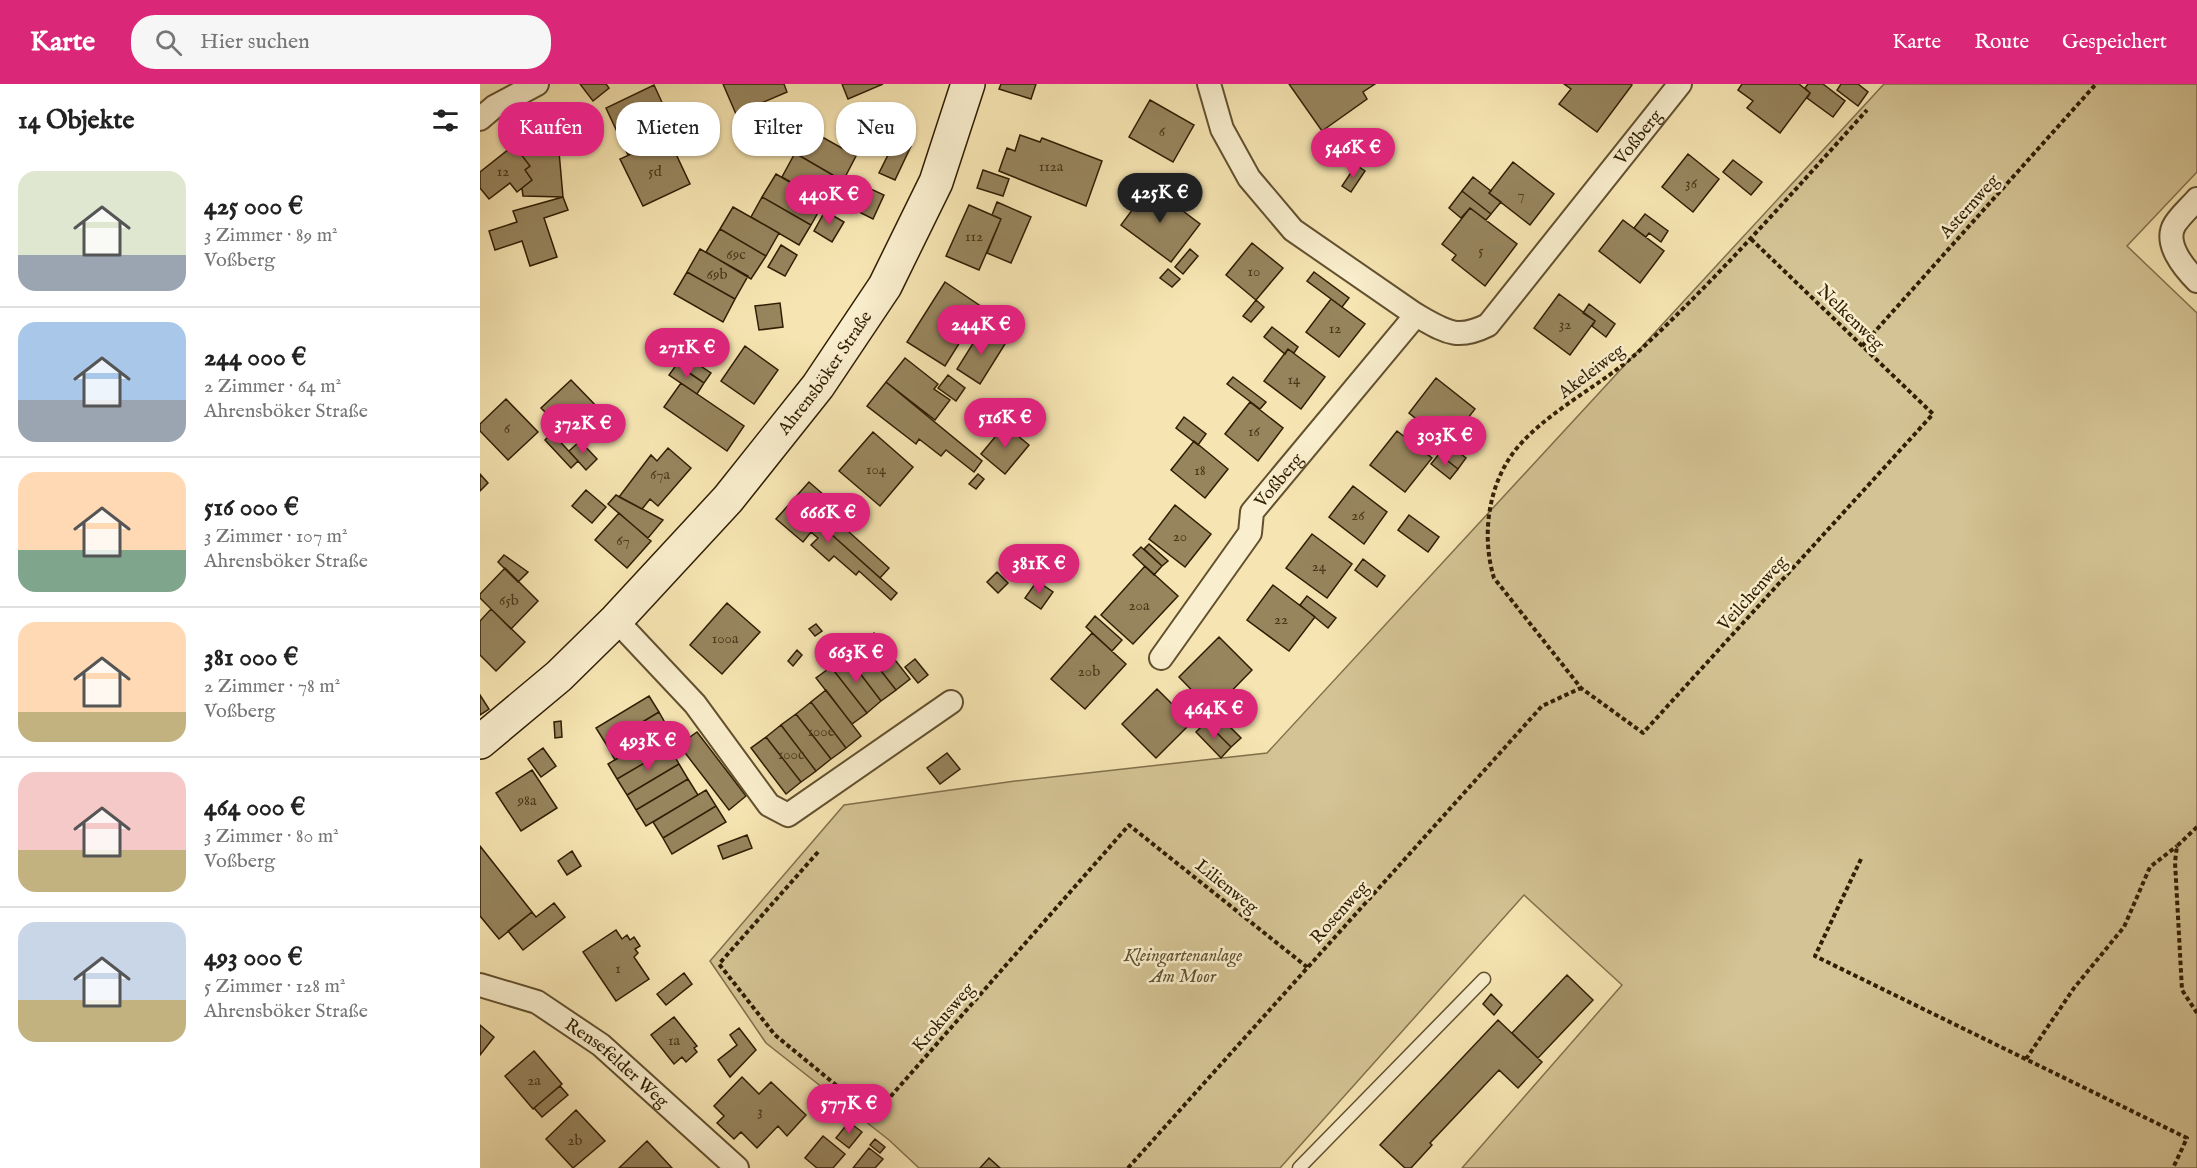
<!DOCTYPE html>
<html lang="de">
<head>
<meta charset="utf-8">
<style>
  :root { --surface:#fff; --page:#f6f6f6; --text:#222; --muted:#767676; --line:#e0e0e0; --accent:#db2777 }
  body { margin:0; font-family:"IM FELL English",serif; background:var(--page); color:var(--text); height:100vh; display:flex; flex-direction:column; font-size:22px; white-space:nowrap }
  * { box-sizing:border-box; margin:0 }
  p { font-size:20px; color:var(--muted) }
  .icon { flex:none; width:33px; height:33px; fill:none; stroke:currentColor; stroke-width:2; stroke-linecap:round; stroke-linejoin:round }
  .map { position:relative; flex:1; overflow:hidden }
  .side { display:flex; flex-direction:column; background:var(--surface); width:480px }
  .side>* { flex:none }
  .top-card { position:absolute; left:18px; top:18px; width:570px; height:54px; display:flex; gap:12px }
  .price { position:absolute; translate:-50% -51px; padding:0 14px; border-radius:21px; background:var(--accent); color:#fff; font-size:20px; line-height:39px; filter:drop-shadow(0 2px 3px #0008) }
  .price::after { content:''; position:absolute; left:50%; top:36px; width:18px; height:14px; margin-left:-9px; background:inherit; clip-path:polygon(0 0,100% 0,50% 100%) }
  .price.active { background:#222; color:#fff }
  ul { padding:0; list-style:none }
  li { display:flex; align-items:center; gap:18px; height:150px; padding:0 18px }
  li+li { border-top:2px solid var(--line) }
  li span { display:grid; place-items:center; flex:none; width:168px; height:120px; border-radius:18px; color:#555 }
  li>.icon { margin-inline-start:auto }
  span .icon { width:72px; height:72px; fill:#fffc; stroke-width:1 }
  li b { font-size:26px }
  h2 { display:flex; justify-content:space-between; align-items:center; height:72px; padding:0 18px; font-size:26px }
  .pill { padding:0 21px; border-radius:24px; background:var(--surface); box-shadow:0 2px 4px #0004; font-size:21px; line-height:54px }
  .pill.active { background:var(--accent); color:#fff }
  header { display:flex; align-items:center; gap:36px; box-sizing:border-box; height:84px; padding:0 30px; background:var(--accent); color:#fff }
  header strong { font-size:28px }
  nav { display:flex; gap:33px; margin-inline-start:auto; font-size:21px }
  .search { width:420px; height:54px; background:var(--page); display:flex; align-items:center; gap:15px; box-sizing:border-box; padding:0 21px; border-radius:24px; color:var(--muted); font-size:22px }
  main { display:flex; flex:1; min-height:0 }
  .map>svg:first-child { display:block }
  .green { fill:#d4c394; stroke:#82704c; stroke-width:1.5 }
  .building { fill:#97855e; stroke:#301e03; stroke-width:1.5 }
  .lines { fill:none; stroke-linecap:round; stroke-linejoin:round }
  .lane-casing { stroke:#62502f; stroke-width:15 }
  .street-casing { stroke:#62502f; stroke-width:26 }
  .secondary-casing { stroke:#301e03; stroke-width:36 }
  .path { stroke:#301e03; stroke-width:4; stroke-dasharray:4.5 3; stroke-linecap:butt }
  .lane { stroke:#f9eecd; stroke-width:12 }
  .street { stroke:#f9eecd; stroke-width:22 }
  .secondary { stroke:#f9eecd; stroke-width:33 }
  .labels { text-anchor:middle; stroke-width:5; stroke-linejoin:round; paint-order:stroke }
  .number-label { font-size:15px; fill:#4a381a }
  .street-label { font-size:18px; fill:#301e03; stroke:#f9eecd }
  .park-label { font-size:18px; font-style:italic; fill:#61502e; stroke:#f9eecd }
</style>
</head>
<body>
<header>
<strong>Karte</strong>
<div class="search"><svg class="icon" aria-label="search" viewBox="0 0 24 24"><circle cx="10" cy="10" r="6"/><path d="M15 15l6 6"/></svg>Hier suchen</div>
<nav><a>Karte</a><a>Route</a><a>Gespeichert</a></nav>
</header>
<main>
<section class="side">
<h2>14 Objekte<svg class="icon" aria-label="filters" viewBox="0 0 24 24"><path d="M4 7h16M4 17h16"/><circle cx="9" cy="7" r="2"/><circle cx="15" cy="17" r="2"/></svg></h2>
<ul>
<li><span style="background:linear-gradient(#dfe7d0 70%,#9aa5b1 0)"><svg class="icon" aria-label="home" viewBox="0 0 24 24"><path d="M3 11l9-7 9 7M6 9v11h12V9"/></svg></span><div><b>425 000 €</b><p>3 Zimmer · 89 m²</p><p>Voßberg</p></div></li>
<li><span style="background:linear-gradient(#a9c7e8 65%,#9aa5b1 0)"><svg class="icon" aria-label="home" viewBox="0 0 24 24"><path d="M3 11l9-7 9 7M6 9v11h12V9"/></svg></span><div><b>244 000 €</b><p>2 Zimmer · 64 m²</p><p>Ahrensböker Straße</p></div></li>
<li><span style="background:linear-gradient(#ffd9b3 65%,#7fa58c 0)"><svg class="icon" aria-label="home" viewBox="0 0 24 24"><path d="M3 11l9-7 9 7M6 9v11h12V9"/></svg></span><div><b>516 000 €</b><p>3 Zimmer · 107 m²</p><p>Ahrensböker Straße</p></div></li>
<li><span style="background:linear-gradient(#ffd9b3 75%,#c2b280 0)"><svg class="icon" aria-label="home" viewBox="0 0 24 24"><path d="M3 11l9-7 9 7M6 9v11h12V9"/></svg></span><div><b>381 000 €</b><p>2 Zimmer · 78 m²</p><p>Voßberg</p></div></li>
<li><span style="background:linear-gradient(#f6c9c9 65%,#c2b280 0)"><svg class="icon" aria-label="home" viewBox="0 0 24 24"><path d="M3 11l9-7 9 7M6 9v11h12V9"/></svg></span><div><b>464 000 €</b><p>3 Zimmer · 80 m²</p><p>Voßberg</p></div></li>
<li><span style="background:linear-gradient(#c9d6e8 65%,#c2b280 0)"><svg class="icon" aria-label="home" viewBox="0 0 24 24"><path d="M3 11l9-7 9 7M6 9v11h12V9"/></svg></span><div><b>493 000 €</b><p>5 Zimmer · 128 m²</p><p>Ahrensböker Straße</p></div></li>
</ul>
</section>
<div class="map">
<svg width="1717" height="1084" viewBox="0 0 1717 1084">
  <rect width="100%" height="100%" fill="#f6e5b2"/>
  <filter id="stains"><feTurbulence type="fractalNoise" baseFrequency=".00333" numOctaves="4"/><feColorMatrix values="0 0 0 0 .2 0 0 0 0 .09 0 0 0 0 .02 0 0 0 .5 -.17"/></filter>
  <radialGradient id="worn" r=".72"><stop offset=".6" stop-color="#630" stop-opacity="0"/><stop offset="1" stop-color="#630" stop-opacity=".3"/></radialGradient>
  <path class="green" d="M1404,0H1717V88L1647,162L1717,229V1084H982L1142,901L1044,811L800,1084H439L409,1056L286,959L230,877L364,721L535,697L787,669Z"/>
  <path class="building" d="M100,0H126L129,4L113,17Z
    M243,0H304L307,8L256,30Z
    M362,0H403L368,15Z
    M521,0H556L551,15L519,5Z
    M809,0H895L883,8L887,15L842,47Z
    M1084,0H1150L1152,1L1117,48L1079,20L1091,5Z
    M1262,0H1319L1330,9L1300,49L1267,24L1273,17L1258,6Z
    M1328,0H1343L1365,17L1353,33L1327,14L1330,9L1325,4Z
    M1361,0H1378L1388,8L1378,22L1357,6Z
    M174,1L196,49L148,71L126,24Z
    M670,16L714,41L693,78L649,53Z
    M77,45L83,113L43,112L42,104L52,96L45,86L50,82L40,69L38,48Z
    M328,45L376,72L363,97L315,69Z
    M540,51L560,58L562,54L622,77L606,122L519,87L527,64L535,67Z
    M188,53L210,100L163,122L140,75Z
    M416,55L431,62L415,96L399,89Z
    M34,61L50,82L45,86L52,96L37,108L30,99L9,115L0,104V88Z
    M315,69L363,97L349,121L302,93Z
    M1208,70L1239,95L1213,128L1182,103Z
    M1253,76L1282,98L1271,111L1243,88Z
    M1033,78L1074,110L1050,141L1009,109Z
    M876,81L885,87L871,108L862,102Z
    M503,86L529,95L523,112L497,104Z
    M296,90L344,118L331,141L282,113Z
    M993,93L1011,107L1009,109L1021,118L1011,130L982,107Z
    M380,100L404,111L393,135L369,123Z
    M670,102L720,140L691,178L641,141Z
    M982,107L1011,130L1006,136L990,124L981,134L969,124Z
    M83,113L88,126L64,134L77,173L50,182L42,157L15,166L9,147L37,138L33,127Z
    M282,113L331,141L319,161L271,133Z
    M517,118L551,133L531,179L507,169L521,135L512,131Z
    M489,121L521,135L499,186L466,172Z
    M253,123L299,149L286,172L240,145Z
    M990,124L1037,160L1005,202L972,176L976,171L962,160Z
    M345,127L364,138L352,158L334,147Z
    M1165,130L1188,147L1181,158L1169,149L1166,153L1154,144Z
    M1143,136L1184,167L1160,199L1119,167Z
    M240,145L286,172L271,195L226,168Z
    M772,159L803,184L776,216L746,191Z
    M301,161L317,171L305,192L288,183Z
    M220,165L268,192L255,215L207,188Z
    M710,165L718,172L703,190L695,183Z
    M688,185L700,195L692,203L680,194Z
    M207,188L255,215L243,238L194,210Z
    M834,188L869,214L862,223L827,197Z
    M465,198L502,223L465,282L427,258Z
    M1079,210L1115,237L1090,271L1054,244Z
    M851,215L885,240L859,273L826,248Z
    M776,216L784,223L771,238L763,232Z
    M300,219L303,243L279,246L275,222Z
    M1109,220L1135,240L1126,253L1112,242L1115,237L1103,229Z
    M792,243L818,263L814,269L808,265L805,270L784,253Z
    M502,245L525,260L500,300L477,285Z
    M265,262L298,286L274,320L241,297Z
    M808,265L845,293L821,325L784,297Z
    M425,274L458,300L454,305L470,316L455,336L406,298Z
    M213,277L231,289L224,299L206,287Z
    M197,280L224,299L217,310L189,291Z
    M468,291L485,304L476,317L458,304Z
    M753,293L786,318L780,325L747,300Z
    M956,294L995,325L968,360L929,329Z
    M91,296L123,329L94,357L61,324Z
    M406,298L502,377L494,388L466,366L461,372L439,355L436,360L387,322Z
    M201,299L264,342L247,367L184,323Z
    M26,315L58,348L28,376L0,347V340Z
    M770,318L803,344L778,377L745,350Z
    M704,333L726,350L718,361L696,344Z
    M525,341L549,361L525,390L501,370Z
    M917,347L952,374L925,408L890,381Z
    M393,348L433,383L400,422L359,387Z
    M72,349L98,377L91,384L65,356Z
    M100,357L117,375L106,386L89,367Z
    M714,357L748,385L725,414L691,386Z
    M968,360L986,374L978,385L959,370Z
    M188,364L211,384L178,422L170,415L162,425L139,413L171,371L177,377Z
    M959,370L978,385L970,395L951,380Z
    M0,390L8,399L0,407Z
    M498,390L504,395L496,405L489,400Z
    M329,398L368,432L364,438L371,445L369,448L409,484L400,494L313,416Z
    M873,402L907,428L884,460L849,433Z
    M106,406L126,423L112,439L92,422Z
    M136,411L183,436L168,454L128,420Z
    M313,416L417,509L411,516L379,487L376,491L354,472L349,477L331,461L338,454L331,448L323,458L296,435Z
    M695,421L731,450L705,483L669,455Z
    M139,429L171,457L147,484L115,456Z
    M929,431L959,453L948,468L918,446Z
    M832,450L872,480L847,514L806,484Z
    M669,460L688,477L682,482L664,465Z
    M661,463L682,482L674,491L653,471Z
    M24,471L48,488L38,498L18,478Z
    M883,475L905,492L897,503L875,486Z
    M665,482L698,512L653,560L621,531Z
    M25,484L58,517L31,545L0,514V510Z
    M517,488L528,499L518,509L507,498Z
    M557,497L573,508L561,525L545,514Z
    M793,501L835,533L809,567L767,536Z
    M827,512L856,534L848,544L820,521Z
    M247,519L280,548L242,590L210,561Z
    M11,525L45,558L16,587L0,571V537Z
    M615,532L642,556L632,567L606,543Z
    M336,540L342,547L335,552L329,545Z
    M394,549L430,595L416,606L380,560Z
    M612,549L646,580L605,625L571,595Z
    M739,553L772,586L732,627L699,593Z
    M380,560L416,606L401,617L366,571Z
    M317,566L322,571L313,582L308,577Z
    M366,571L401,617L387,629L351,583Z
    M435,575L448,591L438,599L425,583Z
    M351,583L387,629L372,640L336,594Z
    M677,605L711,639L676,674L642,640Z
    M346,606L381,652L366,664L331,618Z
    M0,611L9,625L0,631Z
    M169,612L179,628L126,660L116,644Z
    M331,618L366,664L351,675L316,630Z
    M179,628L188,644L135,676L126,660Z
    M735,628L761,654L751,663L726,638Z
    M316,630L351,675L336,687L301,641Z
    M81,637L82,653L75,654L74,638Z
    M726,638L751,663L741,674L716,648Z
    M301,641L336,687L321,698L286,653Z
    M181,648L190,664L137,695L128,680Z
    M217,648L266,712L249,726L199,661Z
    M286,653L321,698L306,710L271,664Z
    M63,664L76,682L61,693L48,675Z
    M190,664L199,680L147,711L137,695Z
    M467,669L480,685L460,700L447,684Z
    M199,680L208,695L156,726L147,711Z
    M52,686L77,724L41,747L16,709Z
    M208,695L218,711L166,742L156,726Z
    M226,706L236,722L183,754L173,738Z
    M236,722L246,738L192,770L183,754Z
    M267,751L272,764L243,775L238,762Z
    M0,762L52,828L19,855L0,832Z
    M92,767L101,782L87,791L78,777Z
    M74,819L85,833L43,866L28,847L52,828L56,833Z
    M136,846L142,855L147,851L150,856L154,853L160,862L155,865L158,869L154,873L169,895L136,917L103,868Z
    M204,889L212,900L186,921L177,910Z
    M1087,891L1113,916L1058,974L1032,949Z
    M1011,910L1022,921L1014,931L1003,920Z
    M194,933L217,962L214,964L217,968L206,978L202,973L194,980L171,951Z
    M1018,936L1062,978L1038,1004L1019,986L950,1059L952,1061L931,1084H925L900,1061Z
    M0,941L14,953L0,971Z
    M259,944L276,966L250,993L238,976L257,961L250,951Z
    M54,967L82,1000L53,1025L25,992Z
    M262,993L279,1010L291,998L326,1031L307,1052L298,1042L277,1064L261,1048L254,1055L237,1039L244,1032L234,1022Z
    M80,1002L88,1011L62,1033L54,1024Z
    M96,1026L125,1057L93,1084L66,1055Z
    M369,1038L382,1048L369,1064L356,1054Z
    M343,1052L365,1070L353,1084H337L325,1074Z
    M395,1055L405,1063L400,1069L390,1061Z
    M167,1057L192,1084H139Z
    M389,1064L403,1075L395,1084H373Z
    M509,1074L520,1084H500Z"/>
  <g class="lines">
    <defs>
      <path id="lane" d="M819,1084L1004,895"/>
      <g id="street">
        <path d="M0,35L14,23L57,0"/>
        <path d="M1717,115C1710,123 1701,131 1695,140C1683,159 1704,184 1717,197"/>
        <path id="s1" d="M936,231C965,247 976,257 1008,241L1200,0"/>
        <path d="M136,536L215,620L289,721L308,731L471,618"/>
        <path id="s2" d="M681,574L770,449L772,428L936,231L813,146L769,94L742,45L729,0"/>
        <path id="s3" d="M0,901L57,918L121,961L257,1084"/>
      </g>
      <g id="secondary">
        <path id="s4" d="M0,658L79,592L136,536L248,415L338,302L405,202L456,98L488,0"/>
      </g>
    </defs>
    <use href="#lane" class="lane-casing"/>
    <use href="#street" class="street-casing"/>
    <use href="#secondary" class="secondary-casing"/>
    <path class="path" d="M1271,155L1453,330L1163,649L1101,604L1014,494C1001,452 1008,399 1037,364C1070,325 1121,302 1158,268C1240,192 1313,108 1387,26
      M1382,262L1616,0
      M1717,743L1697,762L1695,778L1702,906L1717,929
      M338,768L239,880L295,951L389,1028H397L649,741L827,883
      M1381,775L1335,872L1707,1054L1693,1084
      M1546,975L1594,904L1644,843L1670,783L1697,762
      M648,1084L1062,622L1101,604"/>
    <use href="#lane" class="lane"/>
    <use href="#street" class="street"/>
    <use href="#secondary" class="secondary"/>
  </g>
  <g class="labels">
    <g class="number-label">
      <text x="682" y="52">6</text>
      <text x="571" y="87">112a</text>
      <text x="23" y="92">12</text>
      <text x="175" y="92">5d</text>
      <text x="1211" y="104">36</text>
      <text x="1041" y="115">7</text>
      <text x="494" y="157">112</text>
      <text x="1001" y="171">5</text>
      <text x="256" y="175">69c</text>
      <text x="774" y="192">10</text>
      <text x="237" y="195">69b</text>
      <text x="1085" y="245">32</text>
      <text x="855" y="249">12</text>
      <text x="814" y="300">14</text>
      <text x="27" y="349">6</text>
      <text x="774" y="352">16</text>
      <text x="396" y="390">104</text>
      <text x="720" y="391">18</text>
      <text x="180" y="395">67a</text>
      <text x="878" y="436">26</text>
      <text x="700" y="457">20</text>
      <text x="143" y="461">67</text>
      <text x="839" y="487">24</text>
      <text x="29" y="521">65b</text>
      <text x="659" y="526">20a</text>
      <text x="801" y="540">22</text>
      <text x="245" y="559">100a</text>
      <text x="609" y="592">20b</text>
      <text x="341" y="652">100e</text>
      <text x="311" y="675">100c</text>
      <text x="47" y="721">98a</text>
      <text x="138" y="889">1</text>
      <text x="194" y="961">1a</text>
      <text x="54" y="1001">2a</text>
      <text x="280" y="1032">3</text>
      <text x="95" y="1061">2b</text>
    </g>
    <g class="street-label">
      <text dy="6" stroke="none"><textPath href="#s1" startOffset="318">Voßberg</textPath></text>
      <text transform="translate(1489 122) rotate(-48)" y="6">Asternweg</text>
      <text transform="translate(1371 233) rotate(44)" y="6">Nelkenweg</text>
      <text transform="translate(1111 287) rotate(-37)" y="6">Akeleiweg</text>
      <text dy="6" stroke="none"><textPath href="#s4" startOffset="507">Ahrensböker Straße</textPath></text>
      <text dy="6" stroke="none"><textPath href="#s2" startOffset="216">Voßberg</textPath></text>
      <text transform="translate(1272 509) rotate(-48)" y="6">Veilchenweg</text>
      <text transform="translate(747 802) rotate(39)" y="6">Lilienweg</text>
      <text transform="translate(859 828) rotate(-48)" y="6">Rosenweg</text>
      <text transform="translate(463 933) rotate(-49)" y="6">Krokusweg</text>
      <text dy="6" stroke="none"><textPath href="#s3" startOffset="160">Rensefelder Weg</textPath></text>
    </g>
    <g class="park-label">
      <text x="703" y="877">Kleingartenanlage<tspan x="703" dy="21">Am Moor</tspan></text>
    </g>
  </g>
  <rect width="100%" height="100%" filter="url(#stains)"/>
  <rect width="100%" height="100%" fill="url(#worn)"/>
</svg>
<b class="price" style="left:873px;top:95px">546K €</b>
<b class="price active" style="left:680px;top:140px">425K €</b>
<b class="price" style="left:349px;top:142px">440K €</b>
<b class="price" style="left:501px;top:272px">244K €</b>
<b class="price" style="left:207px;top:295px">271K €</b>
<b class="price" style="left:525px;top:365px">516K €</b>
<b class="price" style="left:103px;top:371px">372K €</b>
<b class="price" style="left:965px;top:383px">303K €</b>
<b class="price" style="left:348px;top:460px">666K €</b>
<b class="price" style="left:559px;top:511px">381K €</b>
<b class="price" style="left:376px;top:600px">663K €</b>
<b class="price" style="left:734px;top:656px">464K €</b>
<b class="price" style="left:168px;top:688px">493K €</b>
<b class="price" style="left:369px;top:1051px">577K €</b>
<div class="top-card">
<a class="pill active">Kaufen</a>
<a class="pill">Mieten</a>
<a class="pill">Filter</a>
<a class="pill">Neu</a>
</div>
</div>
</main>
</body>
</html>
